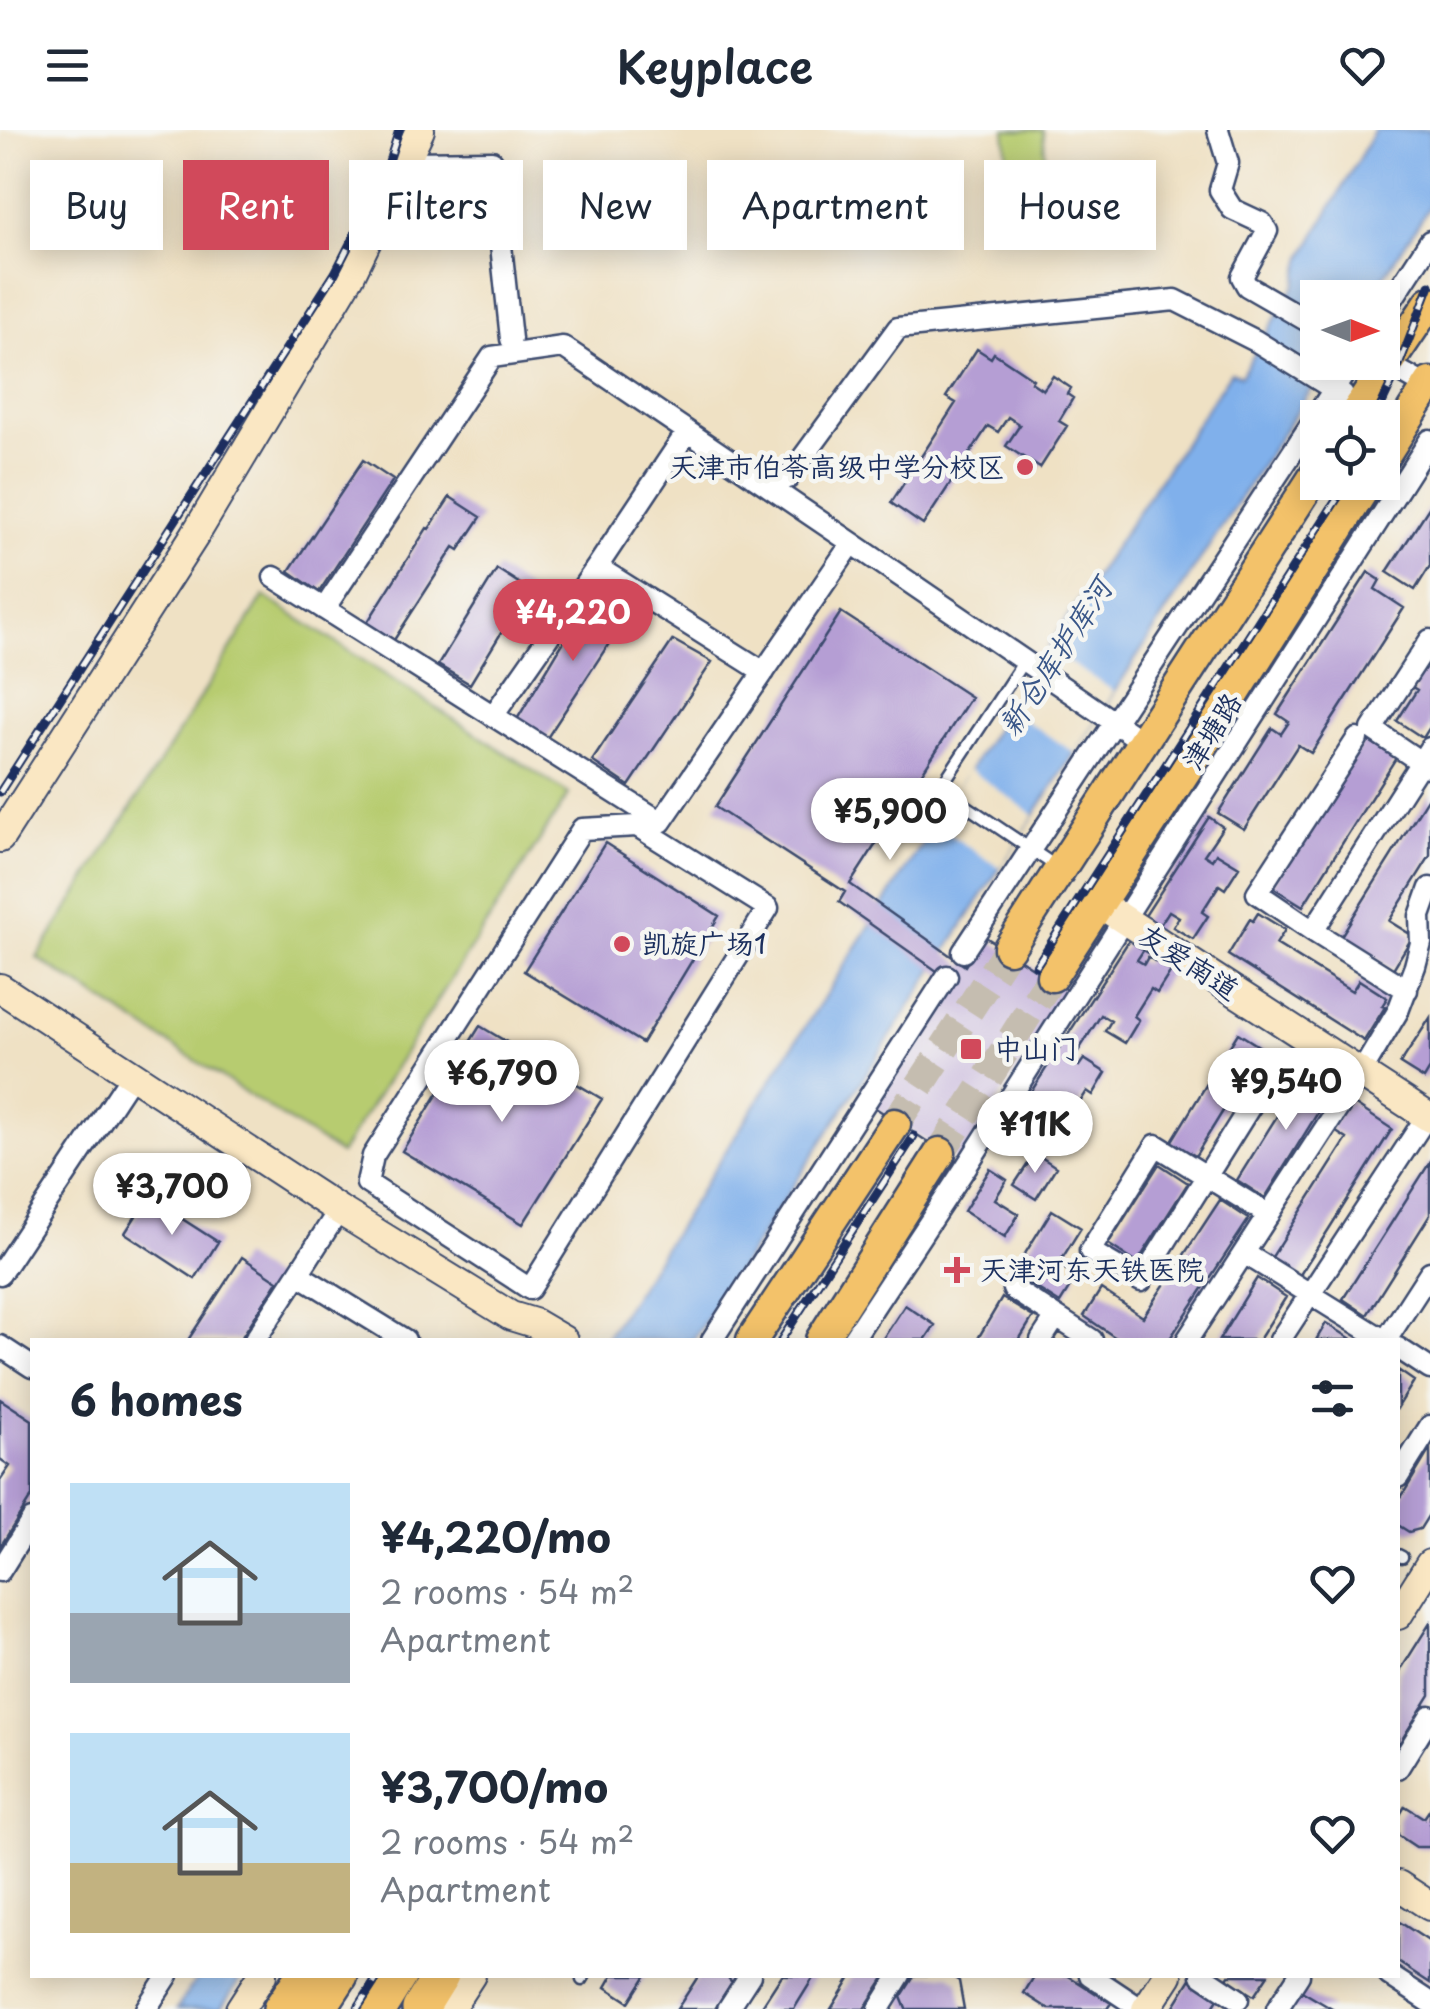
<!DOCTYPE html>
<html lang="en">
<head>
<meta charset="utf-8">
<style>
  :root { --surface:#fff; --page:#f6f6f7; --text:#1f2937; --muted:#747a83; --accent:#d1495b }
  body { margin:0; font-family:"Playpen Sans","LXGW WenKai TC",sans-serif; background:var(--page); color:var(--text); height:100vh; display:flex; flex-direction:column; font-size:38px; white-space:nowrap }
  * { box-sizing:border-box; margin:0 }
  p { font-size:32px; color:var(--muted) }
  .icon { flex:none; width:55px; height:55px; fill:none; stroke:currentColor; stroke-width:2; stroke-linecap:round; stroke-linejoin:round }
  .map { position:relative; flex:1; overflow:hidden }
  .side { position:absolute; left:30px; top:1208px; width:1370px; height:640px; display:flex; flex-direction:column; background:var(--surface); border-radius:0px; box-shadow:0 5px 25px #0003 }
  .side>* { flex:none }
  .top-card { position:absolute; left:30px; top:30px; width:1370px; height:90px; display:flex; gap:20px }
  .needle { width:65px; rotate:91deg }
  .controls { position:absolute; left:1300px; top:150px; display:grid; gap:20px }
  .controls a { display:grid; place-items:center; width:100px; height:100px; border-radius:0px; background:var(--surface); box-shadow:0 5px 25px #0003; font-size:50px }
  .price { position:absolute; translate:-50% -85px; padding:0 22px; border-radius:35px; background:#fff; color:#222; font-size:32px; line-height:65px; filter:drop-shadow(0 2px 5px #0008) }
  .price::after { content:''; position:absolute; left:50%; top:60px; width:30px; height:22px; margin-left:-15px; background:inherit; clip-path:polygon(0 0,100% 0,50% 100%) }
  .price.on { background:var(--accent); color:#fff }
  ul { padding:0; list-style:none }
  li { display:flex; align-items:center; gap:30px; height:250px; padding:0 40px }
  li span { display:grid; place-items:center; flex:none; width:280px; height:200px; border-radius:0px; color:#555 }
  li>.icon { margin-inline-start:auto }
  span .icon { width:120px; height:120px; fill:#fffc; stroke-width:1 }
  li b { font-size:42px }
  h2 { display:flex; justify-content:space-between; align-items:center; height:120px; padding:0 40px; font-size:42px }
  .tag { padding:0 35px; border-radius:0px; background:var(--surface); box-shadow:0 5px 25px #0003; font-size:35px; line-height:90px }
  .tag.on { background:var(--accent); color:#fff }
  header { display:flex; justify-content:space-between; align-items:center; height:130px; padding:0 40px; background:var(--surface); font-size:45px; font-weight:600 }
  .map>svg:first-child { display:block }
  .green { fill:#b7cc70; stroke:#697e67; stroke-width:2.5 }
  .water { fill:#80b0eb; stroke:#4e70a4; stroke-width:2.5 }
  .pier { fill:#efe1c4 }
  .building { fill:#b59ed4 }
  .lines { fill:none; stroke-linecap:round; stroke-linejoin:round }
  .primary-tunnel { stroke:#c5bdb0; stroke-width:30; stroke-dasharray:30 15; stroke-linecap:butt }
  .lane-casing { stroke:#3b4a6d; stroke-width:15 }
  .street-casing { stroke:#3b4a6d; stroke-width:25 }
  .secondary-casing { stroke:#3b4a6d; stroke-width:32 }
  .primary-casing { stroke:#3b4a6d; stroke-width:35 }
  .highway-casing { stroke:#3b4a6d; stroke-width:40 }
  .lane { stroke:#fff; stroke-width:10 }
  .street { stroke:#fff; stroke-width:20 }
  .secondary { stroke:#fae7c3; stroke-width:28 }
  .primary { stroke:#f3c26a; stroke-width:30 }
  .highway { stroke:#f3c26a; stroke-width:35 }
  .rail-casing { stroke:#1b2f5e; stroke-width:9 }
  .rail { stroke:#f6f6f2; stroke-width:5; stroke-dasharray:15; stroke-linecap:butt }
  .poi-dot { fill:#d1495b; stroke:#f6f6f2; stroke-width:4 }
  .labels { text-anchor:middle; stroke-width:9; stroke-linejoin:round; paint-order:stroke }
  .poi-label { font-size:28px; fill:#1b2f5e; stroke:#f6f6f2; text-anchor:start }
  .street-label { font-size:28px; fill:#1b2f5e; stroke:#f6f6f2 }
  .water-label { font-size:30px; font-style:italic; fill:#395688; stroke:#f6f6f2 }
</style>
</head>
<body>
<header><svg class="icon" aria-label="menu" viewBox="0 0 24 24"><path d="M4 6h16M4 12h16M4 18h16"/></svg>Keyplace<svg class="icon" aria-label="heart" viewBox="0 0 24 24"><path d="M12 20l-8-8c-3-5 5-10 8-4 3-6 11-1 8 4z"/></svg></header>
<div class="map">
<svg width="1430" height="1879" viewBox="0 0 1430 1879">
  <rect width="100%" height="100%" fill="#f6f6f2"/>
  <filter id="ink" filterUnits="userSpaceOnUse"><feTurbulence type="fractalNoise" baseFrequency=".01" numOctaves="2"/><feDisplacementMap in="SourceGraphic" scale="20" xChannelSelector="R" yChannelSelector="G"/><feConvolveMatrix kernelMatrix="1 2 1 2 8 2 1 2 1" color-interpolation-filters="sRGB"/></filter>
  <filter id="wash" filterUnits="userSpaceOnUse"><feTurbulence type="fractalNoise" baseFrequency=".0048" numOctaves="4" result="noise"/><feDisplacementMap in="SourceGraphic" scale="40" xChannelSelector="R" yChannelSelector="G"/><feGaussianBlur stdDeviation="2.25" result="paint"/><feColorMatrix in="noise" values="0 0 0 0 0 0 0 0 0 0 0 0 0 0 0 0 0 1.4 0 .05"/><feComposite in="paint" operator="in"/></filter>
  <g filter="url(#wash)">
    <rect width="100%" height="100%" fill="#efe1c4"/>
    <path class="green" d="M1005,0H1043L1047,47L1010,51Z
      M264,466L569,664L340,1024L37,828Z"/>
    <path class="water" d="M1375,0H1430V76L1370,167L1318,168V232L1328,233L693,1210H605L1052,511L1231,242L1241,246L1296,155L1303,127Z
      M199,1845H243L220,1879H177Z"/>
    <path class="pier" d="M1043,516L1114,561L1075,623L1004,577Z
      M969,639L1034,685L1000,738L934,694Z"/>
    <g id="blocks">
      <path class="building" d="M977,219L991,228L994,223L1033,249L1031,252L1043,260L1053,246L1071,258L1067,264L1073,268L1059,291L1067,296L1040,338L1006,316L1020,295L1008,287L998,302L988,296L923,395L891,373L956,273L946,267Z
        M363,330L393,350L319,462L289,441Z
        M450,367L481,387L459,420L454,417L394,510L367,493L427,398L429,399Z
        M1430,376V436L1415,460L1387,442Z
        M497,439L528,459L470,554L438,535Z
        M1368,442L1380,450L1375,459L1404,478L1311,623L1298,615L1244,699L1218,683L1272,598L1281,604L1289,592L1277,584Z
        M594,461L629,483L547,608L516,591Z
        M841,482L971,567L850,754L965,836L984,806L1068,861L959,1032L874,977L954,853L839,772L845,762L715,677Z
        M673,510L712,532L629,656L592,631Z
        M1430,523V597L1423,608L1397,591L1417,560L1409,555Z
        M1365,608L1396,628L1303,776L1271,756Z
        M1430,664V726L1389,791L1413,806L1393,839L1341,806Z
        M1209,687L1223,697L1204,725L1212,730L1216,723L1239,737L1225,759L1219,755L1202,782L1208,786L1193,809L1173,797L1179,787L1169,781L1137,830L1144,834L1148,827L1171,841L1157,863L1151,859L1134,886L1139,890L1125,913L1105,901L1111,891L1101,885L1072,931L1079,936L1084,929L1106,943L1093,965L1087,961L1070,988L1075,992L1061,1016L1040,1003L1046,993L1036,987L1029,997L1014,988Z
        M605,713L719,786L642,913L524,841Z
        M1258,783L1285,800L1276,814L1352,861L1359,850L1387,868L1382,876L1385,877L1364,911L1228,825L1250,789L1253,791Z
        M1430,888V939L1424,949L1400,934Z
        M480,896L602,969L523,1094L402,1021Z
        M1238,903L1279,929L1265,952L1247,942L1194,1028L1170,1014Z
        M1307,938L1335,955L1265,1068L1237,1050Z
        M1348,970L1392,999L1298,1148L1270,1130L1347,1009L1330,998Z
        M1035,1023L1056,1037L1036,1069L1014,1055Z
        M1430,1032V1085L1367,1185L1343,1169Z
        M1159,1034L1188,1053L1137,1133L1108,1114Z
        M990,1039L1007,1050L995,1069L1019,1084L1005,1107L964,1081Z
        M148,1067L218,1112L195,1149L125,1103Z
        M1220,1070L1249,1089L1169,1210H1119L1084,1186L1101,1159L1143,1187Z
        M1052,1080L1081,1098L1058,1135L1077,1146L1060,1173L1013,1143Z
        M242,1127L278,1151L240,1210H188Z
        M1257,1148L1286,1167L1259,1210H1219Z
        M1002,1168L1033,1187L1019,1210H977Z
        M905,1175L935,1195L925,1210H882Z
        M1326,1193L1353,1210H1316Z
        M1398,1240L1414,1251L1398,1277Z
        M0,1269L32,1290V1366L0,1417V1351L10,1336L0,1329Z
        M1430,1319V1383L1420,1399L1409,1402L1398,1395V1363L1402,1366Z
        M1430,1493V1565L1398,1616V1544Z
        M1405,1676L1424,1688L1430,1679V1717H1416L1398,1705V1688Z
        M1398,1791L1430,1812V1853L1398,1832Z
        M613,1845H646L629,1872L606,1857Z
        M699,1845H731L729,1849L732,1852L715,1879H677Z
        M782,1845H815L794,1879H760Z
        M852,1845H886L864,1879H831Z
        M915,1845H950L959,1851L964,1879H906L901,1867Z
        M1035,1845H1067L1111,1873L1107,1879H1049L1024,1863Z
        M1229,1845H1268L1254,1866L1227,1849Z
        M1192,1847L1220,1866L1212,1879H1172Z
        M1300,1860L1332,1879H1287Z"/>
    </g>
  </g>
  <g filter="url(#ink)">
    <use href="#blocks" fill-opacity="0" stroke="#3b4a6d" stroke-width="2.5"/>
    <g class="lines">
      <path class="primary-tunnel" d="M895,994L1009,818
        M940,1023L1052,846"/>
      <defs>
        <path id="lane" d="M1024,531L940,658L1057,737
          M1398,1425L1402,1427
          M582,1850L585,1845"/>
        <path id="street" d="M1218,0L1228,33L1220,60L1232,79L1262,93L1267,101L1242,147L1247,156L1318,197
          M407,32L492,31L511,209
          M1382,185L1430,111
          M1382,231L1428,257
          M788,348L898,198L1175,170L1256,211L1343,265
          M597,437L764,542
          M274,447L661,692L852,413L1143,612
          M324,479L492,227L563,217L852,413
          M493,586L597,437L687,302
          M1428,637L1372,599L1430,510
          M637,696L768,778L530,1159L367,1053L373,1026L582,699Z
          M1313,801L1257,763L1357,609
          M963,822L1352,232
          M1407,860L1313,801L1430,618
          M1261,959L1141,1151L1090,1121L1156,1015L1269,1085
          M339,1080L298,1144L405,1210
          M1244,1123L1384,1210
          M0,1144L131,946
          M1013,1159L1092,1210
          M255,1210L298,1144
          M712,1210L947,846
          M852,1210L964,1040L1430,310
          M1041,1210L1056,1187
          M1187,1210L1361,943L1398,881L1415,836L1421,813L1420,786L1430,758
          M1280,1210L1427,986
          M1386,1210L1430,1142
          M0,1216L32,1237
          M1398,1218L1430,1239
          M1398,1347L1430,1296
          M0,1441L32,1390
          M1398,1638L1430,1586
          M1090,1845L1141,1879
          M1202,1845L1238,1869
          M1389,1845L1430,1872
          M146,1879L168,1845
          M728,1879L750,1845
          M879,1879L900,1845
          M1277,1879L1299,1845"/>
        <path id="secondary" d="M0,708L195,405L350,146L420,0
          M1100,774L1430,988
          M0,858L339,1080L511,1186L534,1193L563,1210
          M1398,1485L1430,1434
          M1398,1755L1430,1776
          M240,1879L262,1845
          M449,1879L471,1845
          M1146,1879L1168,1845"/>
        <path id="primary" d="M1352,288L1430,172
          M1382,329L1430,253
          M1009,818L1318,341
          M1052,846L1208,606L1368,352
          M752,1210L895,994
          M821,1210L940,1023"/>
        <path id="highway" d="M281,1879L304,1845
          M318,1879L340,1845
          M378,1879L399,1845
          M420,1879L441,1845"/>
      </defs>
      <use href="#lane" class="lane-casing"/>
      <use href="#street" class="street-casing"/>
      <use href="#secondary" class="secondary-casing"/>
      <use href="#primary" class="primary-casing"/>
      <use href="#highway" class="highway-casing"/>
      <use href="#lane" class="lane"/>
      <use href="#street" class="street"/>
      <use href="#secondary" class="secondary"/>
      <use href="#primary" class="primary"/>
      <use href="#highway" class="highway"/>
      <defs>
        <path id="rail" d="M1375,288L1395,246L1430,155
          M0,662L335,143L384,47L399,0
          M1036,836L1348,352
          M781,1210L914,1006
          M357,1879L379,1845"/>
      </defs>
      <use href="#rail" class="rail-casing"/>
      <use href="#rail" class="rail"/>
    </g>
  </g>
  <g class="poi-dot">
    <circle cx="1025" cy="337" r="10"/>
    <circle cx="622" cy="814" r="10"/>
    <rect x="959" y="907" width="24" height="24" rx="5"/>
    <path d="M952 1125h10v10h10v10h-10v10h-10v-10h-10v-10h10z"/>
  </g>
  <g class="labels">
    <g class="poi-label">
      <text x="1005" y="347" text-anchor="end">天津市伯苓高级中学分校区</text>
      <text x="642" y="824">凯旋广场1</text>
      <text x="994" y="929">中山门</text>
      <text x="980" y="1150">天津河东天铁医院</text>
    </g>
    <g class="street-label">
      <text transform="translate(1212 601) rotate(-58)" y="10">津塘路</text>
      <text transform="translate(1189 832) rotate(33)" y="10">友爱南道</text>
    </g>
    <g class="water-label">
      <text transform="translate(1056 527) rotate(-57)" y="10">新仓库护库河</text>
    </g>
  </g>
</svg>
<div class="controls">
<a><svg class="needle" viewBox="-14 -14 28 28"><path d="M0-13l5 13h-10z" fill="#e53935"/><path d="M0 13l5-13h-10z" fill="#747a83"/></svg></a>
<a><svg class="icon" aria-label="locate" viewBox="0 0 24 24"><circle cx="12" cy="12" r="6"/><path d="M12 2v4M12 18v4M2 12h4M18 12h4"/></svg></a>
</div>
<b class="price on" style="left:573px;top:534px">¥4,220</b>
<b class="price" style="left:890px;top:733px">¥5,900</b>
<b class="price" style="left:502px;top:995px">¥6,790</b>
<b class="price" style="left:1286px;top:1003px">¥9,540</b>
<b class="price" style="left:1035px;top:1046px">¥11K</b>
<b class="price" style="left:172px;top:1108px">¥3,700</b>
<div class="top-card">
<a class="tag">Buy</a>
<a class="tag on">Rent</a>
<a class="tag">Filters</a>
<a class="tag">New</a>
<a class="tag">Apartment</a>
<a class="tag">House</a>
</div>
<section class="side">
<h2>6 homes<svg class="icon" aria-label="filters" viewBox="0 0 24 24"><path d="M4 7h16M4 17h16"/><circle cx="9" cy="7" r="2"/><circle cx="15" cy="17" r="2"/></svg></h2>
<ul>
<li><span style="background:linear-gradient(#bfe0f5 65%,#9aa5b1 0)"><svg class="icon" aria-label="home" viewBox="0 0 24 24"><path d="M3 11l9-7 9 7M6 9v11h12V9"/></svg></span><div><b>¥4,220/mo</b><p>2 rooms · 54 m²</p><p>Apartment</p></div><svg class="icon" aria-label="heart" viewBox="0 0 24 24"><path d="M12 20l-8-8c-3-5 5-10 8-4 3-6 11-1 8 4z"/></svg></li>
<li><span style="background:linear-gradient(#bfe0f5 65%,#c2b280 0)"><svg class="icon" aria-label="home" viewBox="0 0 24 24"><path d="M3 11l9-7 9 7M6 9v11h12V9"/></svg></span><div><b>¥3,700/mo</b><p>2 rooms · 54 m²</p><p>Apartment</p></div><svg class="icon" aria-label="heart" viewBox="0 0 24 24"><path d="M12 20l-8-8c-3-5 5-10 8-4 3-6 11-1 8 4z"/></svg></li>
</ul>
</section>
</div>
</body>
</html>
